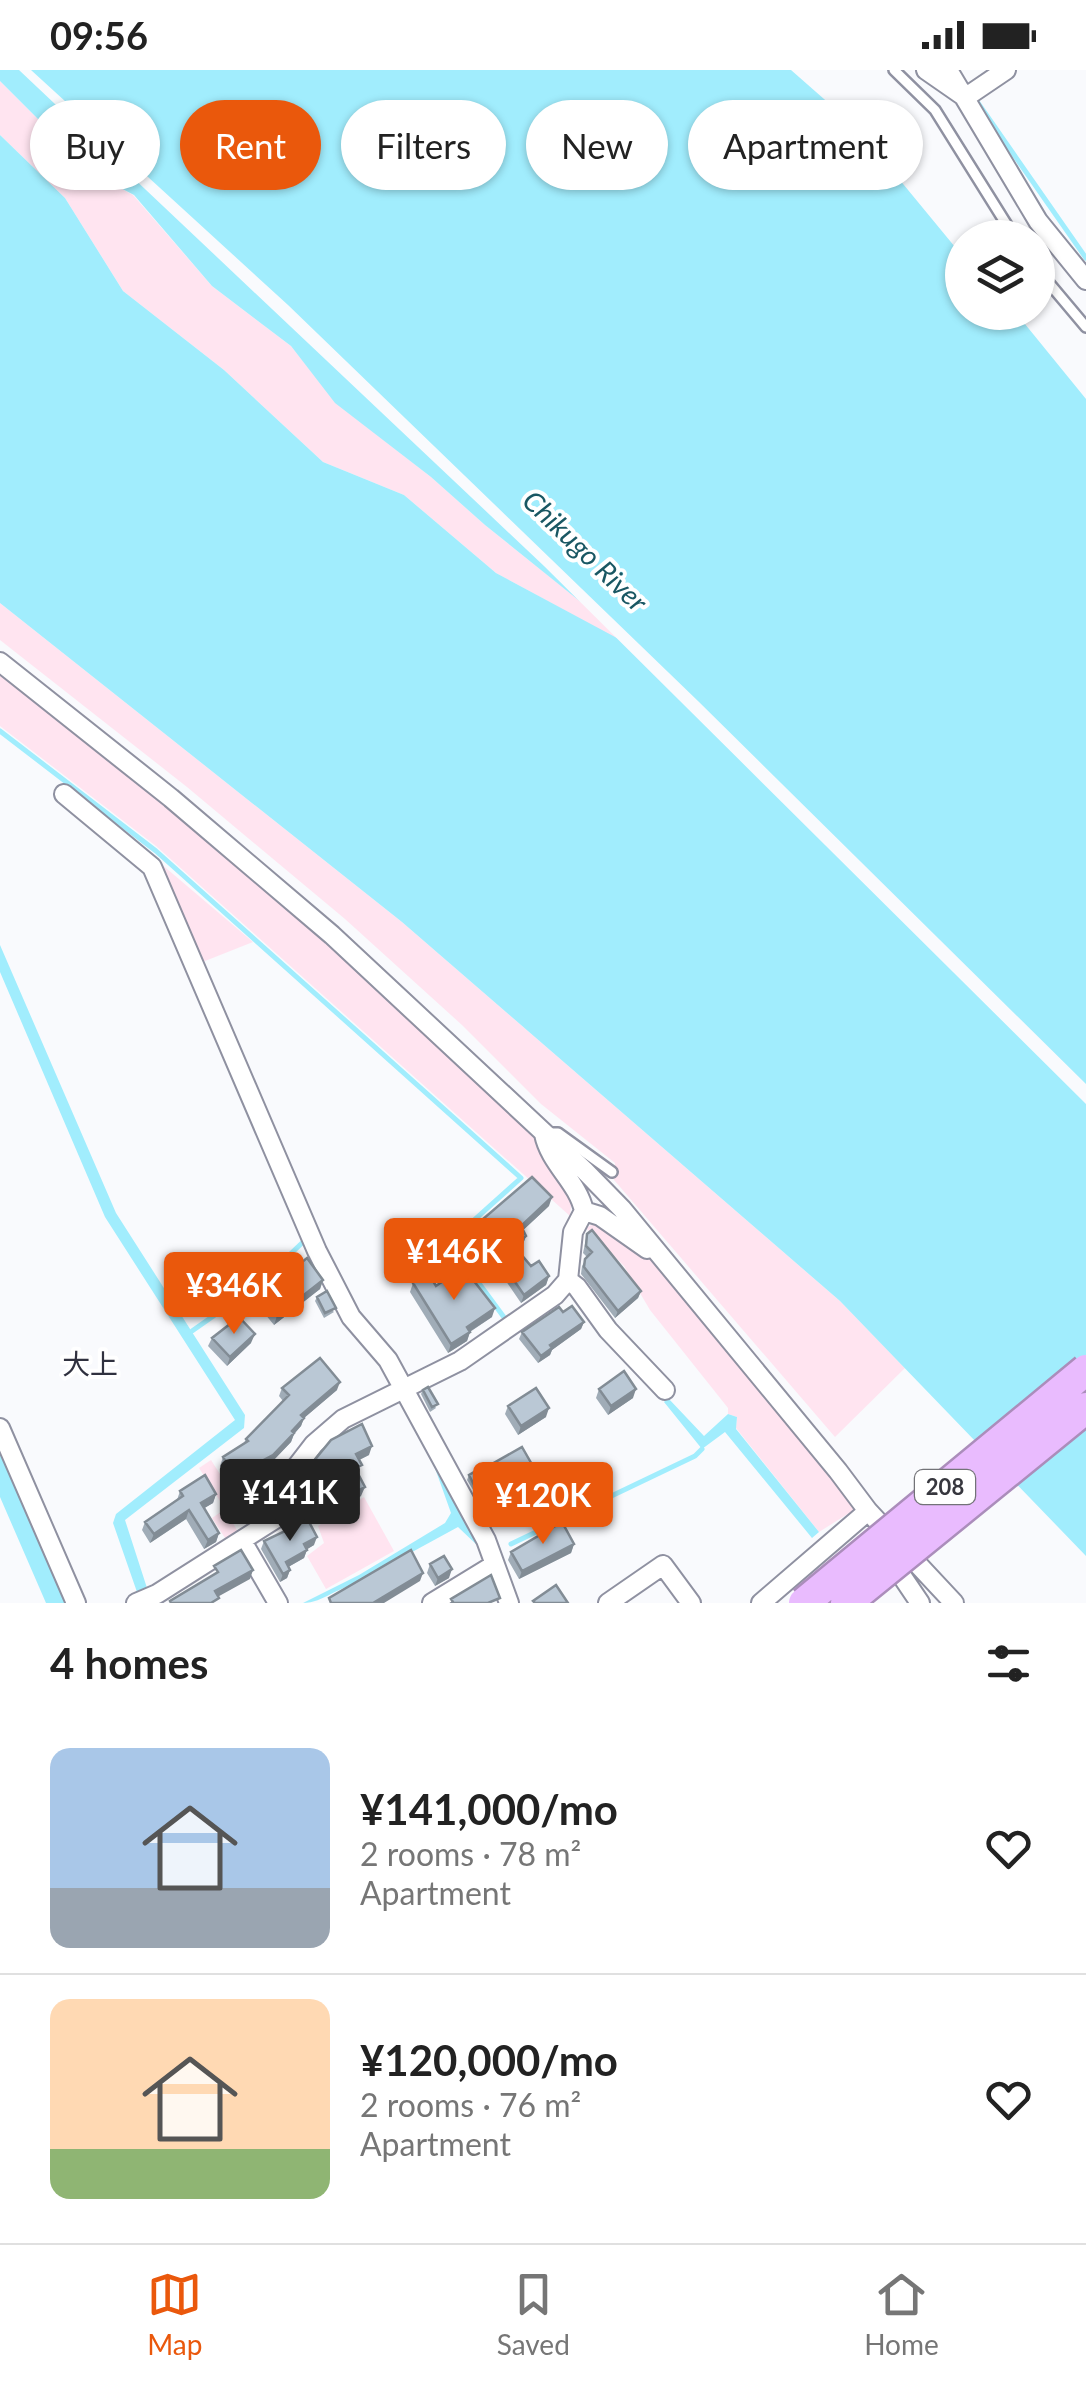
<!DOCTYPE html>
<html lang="en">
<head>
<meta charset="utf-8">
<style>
  :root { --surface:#fff; --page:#f6f6f6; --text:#222; --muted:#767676; --line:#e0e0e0; --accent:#ea580c }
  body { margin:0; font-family:Lato,"Noto Sans JP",sans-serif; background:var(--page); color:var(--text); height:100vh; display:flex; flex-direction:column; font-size:38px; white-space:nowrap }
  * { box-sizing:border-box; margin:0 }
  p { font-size:32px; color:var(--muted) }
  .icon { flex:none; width:55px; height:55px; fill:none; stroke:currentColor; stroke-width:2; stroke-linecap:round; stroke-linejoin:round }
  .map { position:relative; height:1533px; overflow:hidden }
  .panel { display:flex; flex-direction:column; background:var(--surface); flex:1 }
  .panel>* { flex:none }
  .banner { position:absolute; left:30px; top:30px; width:1028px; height:90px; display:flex; gap:20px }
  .tools { position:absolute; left:945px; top:150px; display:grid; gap:20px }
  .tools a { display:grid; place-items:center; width:110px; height:110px; border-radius:50%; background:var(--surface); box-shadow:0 2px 8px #0004; font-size:50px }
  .price { position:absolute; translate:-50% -85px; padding:0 22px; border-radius:10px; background:var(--accent); color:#fff; font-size:32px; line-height:65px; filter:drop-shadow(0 2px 5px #0008) }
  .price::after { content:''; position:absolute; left:50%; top:60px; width:30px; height:22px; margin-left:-15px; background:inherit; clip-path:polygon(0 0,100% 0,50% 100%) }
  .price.active { background:#222; color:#fff }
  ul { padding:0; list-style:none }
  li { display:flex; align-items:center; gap:30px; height:250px; padding:0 50px }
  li+li { border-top:2px solid var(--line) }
  li span { display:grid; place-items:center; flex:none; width:280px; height:200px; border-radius:20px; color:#555 }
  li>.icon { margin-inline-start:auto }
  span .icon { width:120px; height:120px; fill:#fffc; stroke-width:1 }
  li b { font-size:42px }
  h2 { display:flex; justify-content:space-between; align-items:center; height:120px; padding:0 50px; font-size:42px }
  .tag { padding:0 35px; border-radius:45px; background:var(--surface); box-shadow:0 2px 8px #0004; font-size:35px; line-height:90px }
  .tag.active { background:var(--accent); color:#fff }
  .status { display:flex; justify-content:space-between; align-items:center; height:70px; padding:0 50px; background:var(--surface); direction:ltr }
  .status svg { height:28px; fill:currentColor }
  .menu { display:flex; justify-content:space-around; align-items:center; height:140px; border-top:2px solid var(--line); background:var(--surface); font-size:28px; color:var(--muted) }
  .menu a { display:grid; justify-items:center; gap:5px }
  .menu .active { color:var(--accent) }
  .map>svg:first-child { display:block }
  .green { fill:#ffe4f0 }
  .water { fill:#a1edfd }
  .pier { fill:#f9fafd }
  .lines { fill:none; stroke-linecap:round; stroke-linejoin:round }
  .stream { stroke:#a1edfd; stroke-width:5 }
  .service-casing { stroke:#8f91a1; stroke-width:14 }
  .minor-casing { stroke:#8f91a1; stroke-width:22 }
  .path { stroke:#bcbdc1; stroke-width:2.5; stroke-dasharray:10 5; stroke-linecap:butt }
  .service { stroke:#fff; stroke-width:9 }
  .minor { stroke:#fff; stroke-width:18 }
  .motorway-bridge-casing { stroke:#ab8dbb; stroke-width:35; stroke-linecap:butt }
  .motorway-bridge { stroke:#e9bbfe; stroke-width:30 }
  .wall { fill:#a0acb7 }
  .shaded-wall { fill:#828c95 }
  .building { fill:#bac8d5; stroke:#828c95; stroke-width:2.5 }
  .labels { text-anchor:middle; stroke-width:8; stroke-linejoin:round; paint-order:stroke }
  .shield { fill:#fff; stroke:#737378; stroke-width:2.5 }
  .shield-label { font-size:22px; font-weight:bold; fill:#37373e }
  .water-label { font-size:28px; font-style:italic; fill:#195763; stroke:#fff }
  .neighbourhood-label { font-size:28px; fill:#30313f; stroke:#fff }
</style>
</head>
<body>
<div class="status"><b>09:56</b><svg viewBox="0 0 49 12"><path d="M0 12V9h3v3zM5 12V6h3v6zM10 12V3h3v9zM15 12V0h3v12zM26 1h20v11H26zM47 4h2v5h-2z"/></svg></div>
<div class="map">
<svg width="1086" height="1533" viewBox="0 0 1086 1533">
  <rect width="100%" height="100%" fill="#f9fafd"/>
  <path class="green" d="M0,11L92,103L133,125L212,216L291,276L336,333L431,407L485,455L650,587L496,503L404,425L323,392L224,300L123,221L65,128L0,65Z
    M0,533L402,852L840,1231L905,1298L835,1367L614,1110L615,1093L541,1034L462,955L345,849L187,717L0,570Z
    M0,601L171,736L330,873L530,1059L547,1093L572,1125L570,1146L156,776L0,656Z
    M153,787L253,872L200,893Z
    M598,1151L653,1187L837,1410L854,1440L819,1462L736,1358L737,1347L728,1344V1338L650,1240L624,1196L586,1158Z
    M211,1390L245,1443L232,1451L239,1464L227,1471L212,1448L225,1439L199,1398Z
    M364,1427L394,1481L326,1519L307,1486L324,1473L318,1456Z"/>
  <path class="water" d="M0,0H791L857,58L955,177L962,176V242L1016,243L1086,329V1486L840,1231L402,852L0,533V65L65,128L123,221L224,300L323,392L404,425L496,503L643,582L485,455L431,407L335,333L291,276L212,216L134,125L92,103L0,11Z
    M0,875L116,1143L245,1345L244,1358L125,1450L147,1518L137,1522L113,1453L116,1444L235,1350L105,1147L0,902Z
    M668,1328L704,1366L728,1344L737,1347L736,1359L819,1462L812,1468L725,1362L702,1379L664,1332Z
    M0,1380L66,1533H46L0,1427Z
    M431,1387L463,1443C465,1458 478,1463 479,1477L458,1457L370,1505L359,1515C338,1515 324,1533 303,1533L359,1505L445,1453L451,1443Z"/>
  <path class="pier" d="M19,0H31L288,235L698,631L1086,1014V1034L544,496Z"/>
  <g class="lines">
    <path class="stream" d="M978,33L1086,188
      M0,661L156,781L521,1108L444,1177L478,1212L506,1250
      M192,1261L259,1214L302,1173
      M511,1474L695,1386L702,1379"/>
    <defs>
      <path id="service" d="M894,0L935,40L1015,168
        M1038,200L1086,257
        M547,1063H558L612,1102"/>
      <path id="minor" d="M926,0L962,25L972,23L1006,0
        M948,0L1038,151L1086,210
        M0,592L171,728L332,865L584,1100L622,1139L838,1401L868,1441L954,1533
        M64,724L152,797L317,1181L351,1247L388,1290L486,1470L509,1533
        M584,1141L600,1146L647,1179
        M568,1210L577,1217L608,1260L665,1320
        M0,1358L76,1533
        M242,1471L278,1533
        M889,1487L920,1533
        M136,1533L157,1524L283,1444L297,1425V1396L314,1374L343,1349L460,1291L555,1225L568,1210L573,1162L584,1141C578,1112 550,1094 544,1064
        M432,1533L494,1495
        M608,1533L663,1495L691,1533
        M761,1533L868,1441"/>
    </defs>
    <use href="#service" class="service-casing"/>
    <use href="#minor" class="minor-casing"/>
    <path class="path" d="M845,115L862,50"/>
    <use href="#service" class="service"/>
    <use href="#minor" class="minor"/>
    <defs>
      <path id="motorway-bridge" d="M804,1533L1086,1300
        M846,1533L1086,1338"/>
    </defs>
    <use href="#motorway-bridge" class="motorway-bridge-casing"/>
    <use href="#motorway-bridge" class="motorway-bridge"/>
  </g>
  <path class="wall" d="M549,1136L523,1160L526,1166L523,1174L516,1180L531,1196L549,1206L546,1215L521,1233L497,1198L490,1204L459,1175L462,1167Z
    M587,1164L641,1221L638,1228L615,1248L581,1204L582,1196L587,1187L583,1183Z
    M323,1210L320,1219L274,1255L260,1238L269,1219Z
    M413,1213L436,1216L492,1247L470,1262L467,1271L448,1283L410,1222Z
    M317,1227L334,1242L324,1248L315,1231Z
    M563,1242L584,1252L581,1259L552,1280L550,1285L538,1293L519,1269L522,1262Z
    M212,1268L251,1273L227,1296L208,1276Z
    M282,1318L337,1320L304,1348L301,1356L294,1364L291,1372L270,1394L231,1415L220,1396L223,1387L244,1373L246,1369L283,1331L279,1326Z
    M599,1319L633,1328L608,1345L596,1328Z
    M423,1320L436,1338L430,1342L421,1324Z
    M508,1336L546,1347L518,1365L505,1344Z
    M369,1385L359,1390L358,1404L361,1426L344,1435L336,1418L313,1430L310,1423V1400L313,1392Z
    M492,1394L534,1398L531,1407L506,1421L503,1416L499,1418L489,1403Z
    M469,1405L488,1412L487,1416L475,1423L467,1410Z
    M180,1421L216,1424L213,1433L204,1438L219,1463L216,1472L204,1479L186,1449L150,1473L142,1460L145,1452L177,1430Z
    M264,1471L314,1475L307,1479L304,1488L288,1497L290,1500L287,1508L280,1512L261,1479Z
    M574,1474L571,1483L519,1509L508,1490L511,1482Z
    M430,1494L449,1508L435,1516L427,1503Z"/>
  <path class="shaded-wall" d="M552,1127L549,1136L518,1165L521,1156Z
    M526,1166L523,1174L510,1185L514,1176Z
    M500,1190L497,1198L490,1204L493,1196Z
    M549,1206L546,1215L521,1233L524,1225Z
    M323,1210L320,1219L274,1255L277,1246Z
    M641,1221L638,1228L615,1248L618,1241Z
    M495,1238L492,1247L463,1266L467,1257Z
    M584,1252L581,1259L552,1280L550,1285L538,1293L541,1286L550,1275Z
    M470,1262L467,1271L448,1283L451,1274Z
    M255,1264L251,1273L227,1296L230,1287Z
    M340,1312L337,1320L304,1348L301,1356L294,1364L291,1372L270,1394L231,1415L234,1406L292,1361L301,1345Z
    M636,1319L633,1328L608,1345L611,1336Z
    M549,1338L546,1347L518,1365L521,1356Z
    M372,1376L369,1385L353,1393L356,1384Z
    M534,1398L531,1407L506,1421L509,1413Z
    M339,1410L336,1418L313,1430L316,1421Z
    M365,1417L361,1426L344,1435L347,1426Z
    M216,1424L213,1433L198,1442L201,1433Z
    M189,1440L186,1449L150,1473L154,1464Z
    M219,1463L216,1472L204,1479L208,1470Z
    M317,1467L314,1475L301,1483L304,1474Z
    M574,1474L571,1483L519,1509L522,1501Z
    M307,1480L304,1488L283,1500L286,1492Z
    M452,1499L449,1508L435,1516L438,1508Z
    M253,1500L250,1509L212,1530L215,1521Z
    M290,1500L287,1508L280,1512L283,1504Z
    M423,1503L420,1511L384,1533H373Z"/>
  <path class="building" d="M532,1107L552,1127L521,1156L526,1166L514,1176L531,1196L539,1191L549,1206L524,1225L500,1190L493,1196L462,1167Z
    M592,1160L641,1221L618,1241L584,1197L585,1189L592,1182L586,1176L587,1164Z
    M307,1188L323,1210L277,1246L264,1229L272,1223L269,1219Z
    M463,1197L495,1238L467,1257L470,1262L451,1274L413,1213L428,1203L436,1216Z
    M327,1221L336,1238L325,1243L317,1227Z
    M572,1236L584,1252L550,1275L552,1278L541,1286L522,1262L559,1237L563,1242Z
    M239,1247L255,1264L230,1287L212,1268Z
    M320,1288L340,1312L301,1345L304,1348L292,1361L294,1363L273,1385L234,1406L223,1387L248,1371L246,1369L289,1325L282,1318Z
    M624,1301L636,1319L611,1336L599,1319Z
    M428,1317L438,1334L432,1337L423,1320Z
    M536,1318L549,1338L521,1356L508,1336Z
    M362,1354L372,1376L356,1384L362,1395L355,1398L365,1417L347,1426L339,1410L316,1421L313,1414V1392L331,1370Z
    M522,1377L534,1398L509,1413L506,1407L502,1410L492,1394Z
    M481,1398L488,1412L476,1419L469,1405Z
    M205,1405L216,1424L201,1433L219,1463L208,1470L189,1440L154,1464L145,1452L183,1426L180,1421Z
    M308,1450L317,1467L304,1474L307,1480L286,1492L290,1500L283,1504L264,1471Z
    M562,1452L574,1474L522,1501L511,1482Z
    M241,1480L253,1500L215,1521L219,1528L211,1533H171L170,1531L218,1502L214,1496Z
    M411,1480L423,1503L373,1533H331L329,1528Z
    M444,1486L452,1499L438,1508L430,1494Z
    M491,1505L500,1528L488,1533H452L453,1532L451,1529Z
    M556,1515L568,1533H535L533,1531Z"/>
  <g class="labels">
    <rect class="shield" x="915" y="1400" width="60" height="34" rx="8"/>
    <g class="shield-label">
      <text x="945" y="1425">208</text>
    </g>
    <g class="water-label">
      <text transform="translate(585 481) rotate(44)" y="10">Chikugo River</text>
    </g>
    <g class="neighbourhood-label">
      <text x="90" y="1304">大上</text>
    </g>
  </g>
</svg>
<div class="tools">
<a><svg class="icon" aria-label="layers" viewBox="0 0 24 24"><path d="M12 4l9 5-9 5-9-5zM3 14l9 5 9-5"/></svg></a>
</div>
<b class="price" style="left:454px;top:1233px">¥146K</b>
<b class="price" style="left:234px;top:1267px">¥346K</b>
<b class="price active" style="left:290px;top:1474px">¥141K</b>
<b class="price" style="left:543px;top:1477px">¥120K</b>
<div class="banner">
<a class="tag">Buy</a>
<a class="tag active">Rent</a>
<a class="tag">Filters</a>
<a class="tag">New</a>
<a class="tag">Apartment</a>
</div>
</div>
<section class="panel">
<h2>4 homes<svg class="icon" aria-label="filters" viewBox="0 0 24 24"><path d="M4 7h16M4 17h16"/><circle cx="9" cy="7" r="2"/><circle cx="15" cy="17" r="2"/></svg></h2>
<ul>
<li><span style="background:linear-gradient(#a9c7e8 70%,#9aa5b1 0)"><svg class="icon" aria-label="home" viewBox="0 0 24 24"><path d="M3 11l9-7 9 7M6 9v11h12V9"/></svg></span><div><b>¥141,000/mo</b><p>2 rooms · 78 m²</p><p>Apartment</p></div><svg class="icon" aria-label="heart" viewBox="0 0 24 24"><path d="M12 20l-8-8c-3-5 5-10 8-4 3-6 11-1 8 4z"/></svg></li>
<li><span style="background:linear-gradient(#ffd9b3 75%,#8fb573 0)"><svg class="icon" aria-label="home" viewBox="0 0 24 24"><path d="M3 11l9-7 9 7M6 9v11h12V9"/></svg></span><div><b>¥120,000/mo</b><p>2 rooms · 76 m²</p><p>Apartment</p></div><svg class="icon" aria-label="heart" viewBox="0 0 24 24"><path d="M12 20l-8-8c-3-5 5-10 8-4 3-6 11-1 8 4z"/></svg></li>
</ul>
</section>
<nav class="menu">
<a class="active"><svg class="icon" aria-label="map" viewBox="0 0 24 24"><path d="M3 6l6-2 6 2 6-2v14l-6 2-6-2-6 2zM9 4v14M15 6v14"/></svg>Map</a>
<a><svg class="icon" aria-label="saved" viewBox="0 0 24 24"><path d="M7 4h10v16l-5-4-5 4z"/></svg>Saved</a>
<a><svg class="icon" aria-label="home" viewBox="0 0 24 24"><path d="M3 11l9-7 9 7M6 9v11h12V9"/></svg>Home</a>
</nav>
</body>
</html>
